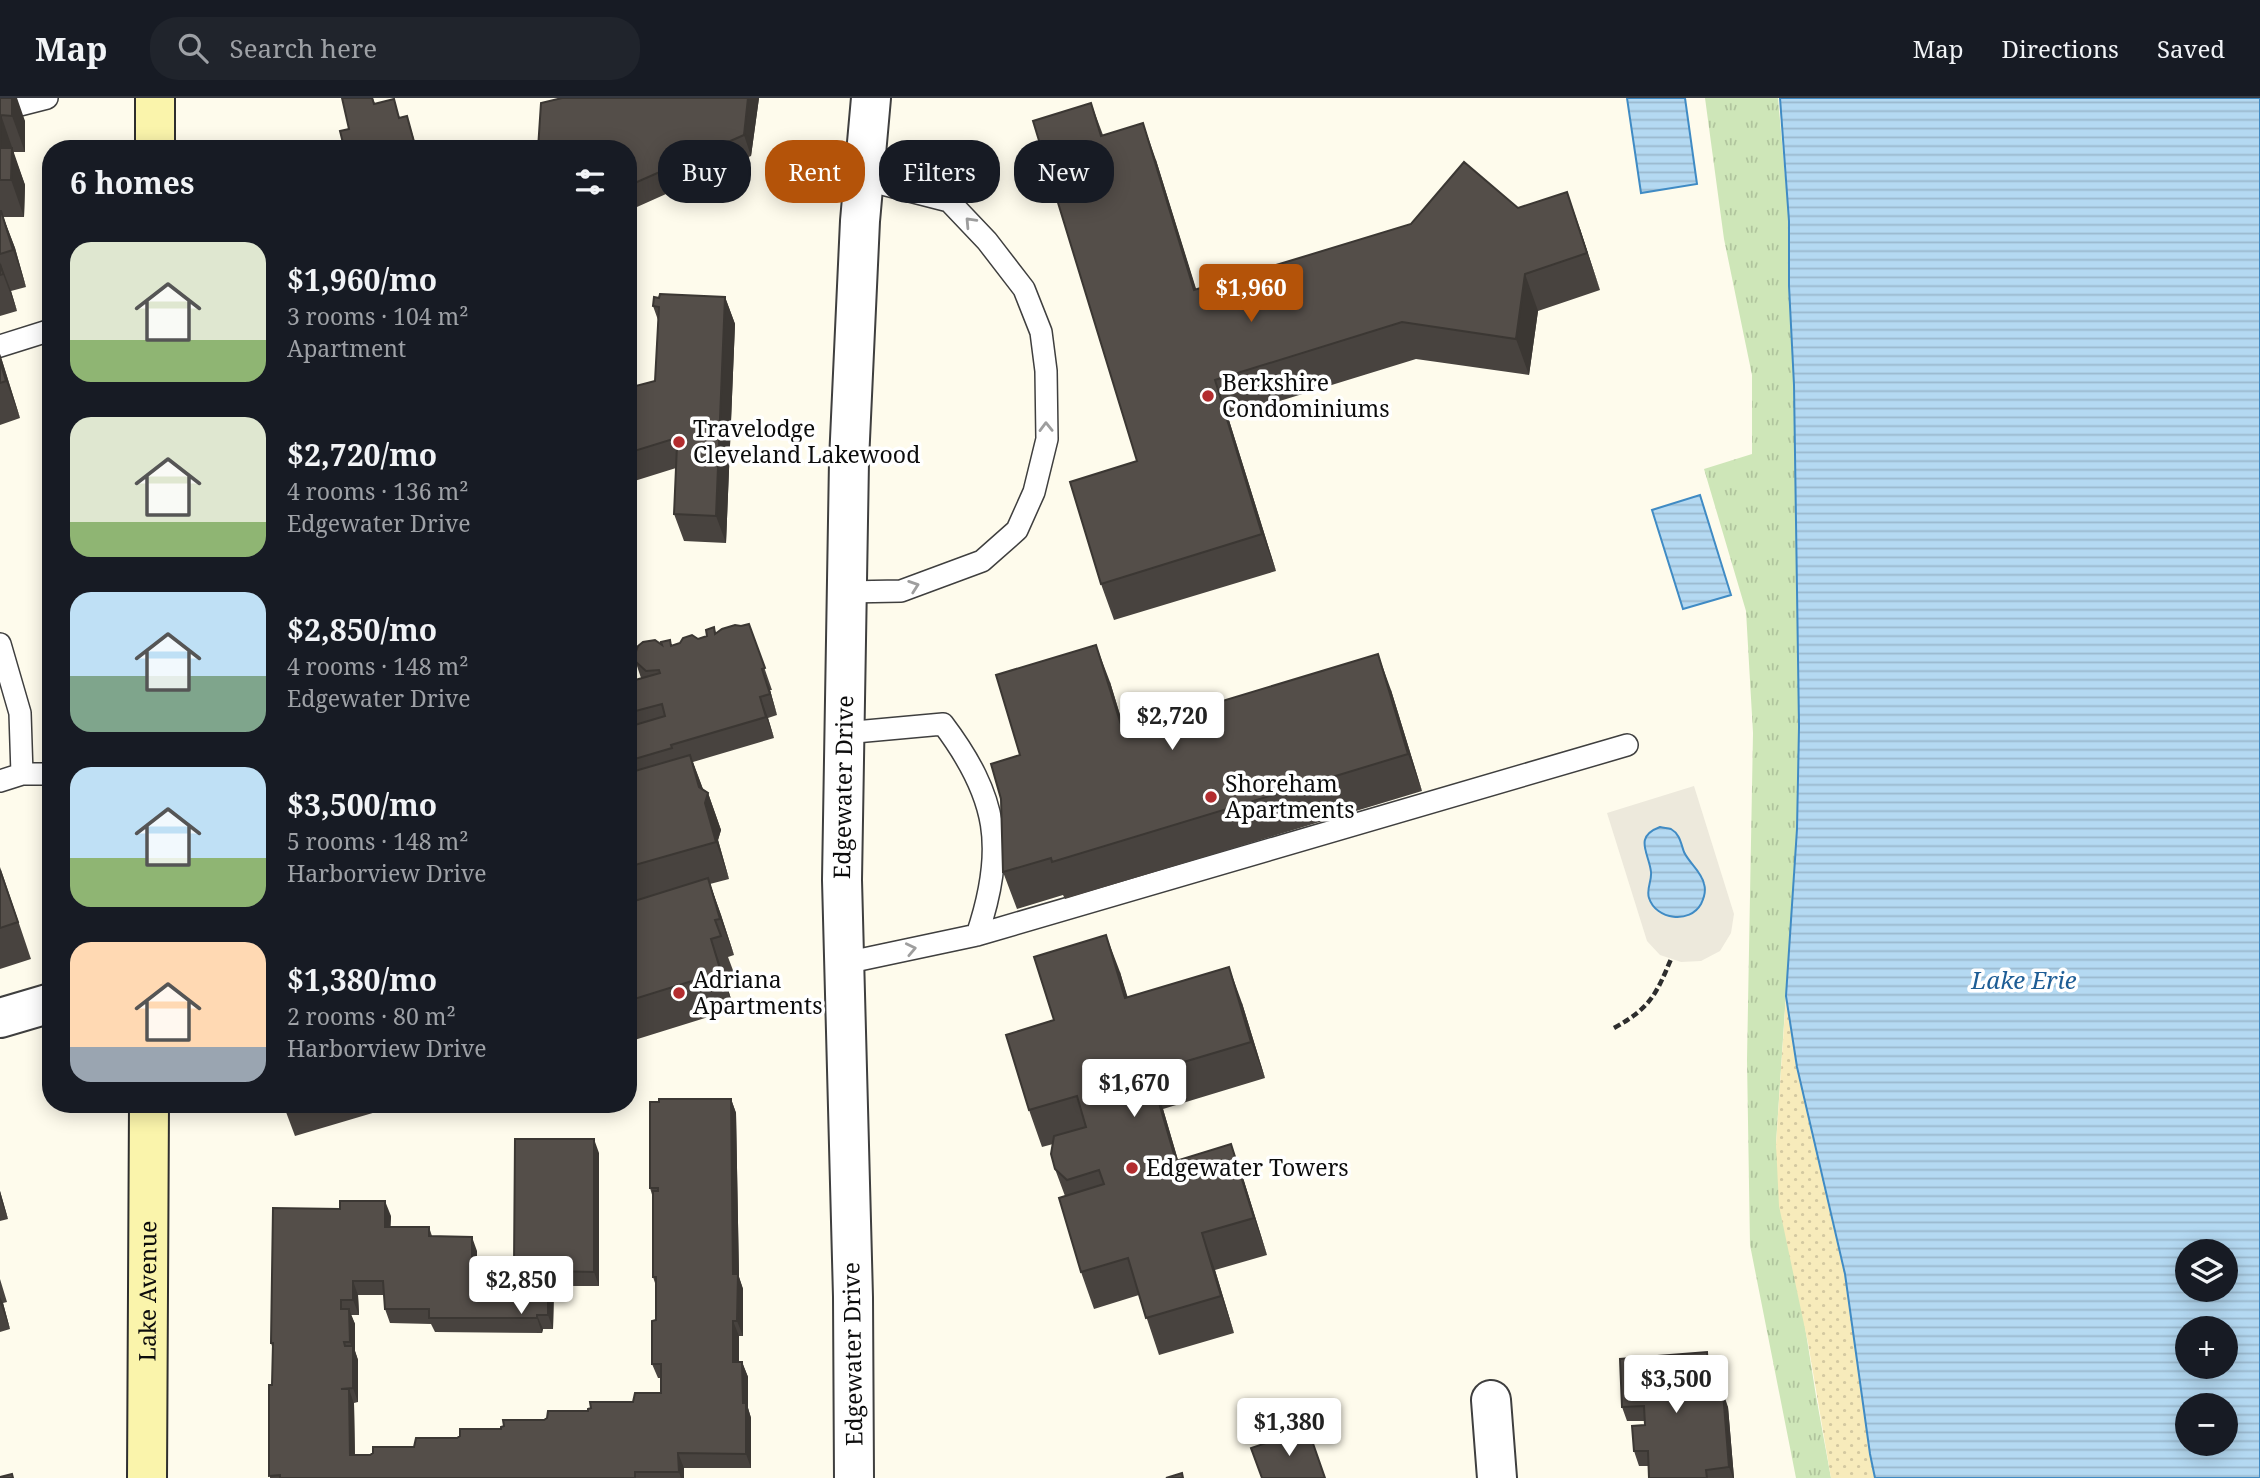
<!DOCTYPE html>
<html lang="en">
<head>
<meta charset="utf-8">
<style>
  :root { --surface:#171b24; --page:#20242c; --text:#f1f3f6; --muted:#9ea1a6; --line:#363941; --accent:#b45309 }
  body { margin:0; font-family:"Noto Serif",serif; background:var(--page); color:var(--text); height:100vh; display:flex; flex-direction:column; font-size:26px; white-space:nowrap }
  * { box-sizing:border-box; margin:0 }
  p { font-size:23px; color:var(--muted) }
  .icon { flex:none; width:38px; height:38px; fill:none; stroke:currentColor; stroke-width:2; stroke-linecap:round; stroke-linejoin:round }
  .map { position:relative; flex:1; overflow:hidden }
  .drawer { position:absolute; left:42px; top:42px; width:595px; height:973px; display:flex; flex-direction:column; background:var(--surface); border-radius:28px; box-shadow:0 4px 18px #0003 }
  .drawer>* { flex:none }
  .banner { position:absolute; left:658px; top:42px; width:665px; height:63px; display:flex; gap:14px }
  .controls { position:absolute; left:2175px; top:1141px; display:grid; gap:14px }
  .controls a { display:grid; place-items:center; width:63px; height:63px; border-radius:50%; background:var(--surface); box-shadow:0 4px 18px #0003; font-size:35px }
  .price { position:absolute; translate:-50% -60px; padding:0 16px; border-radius:7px; background:#fff; color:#222; font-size:23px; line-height:46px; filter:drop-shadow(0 2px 4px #0008) }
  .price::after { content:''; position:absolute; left:50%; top:42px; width:21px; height:16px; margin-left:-10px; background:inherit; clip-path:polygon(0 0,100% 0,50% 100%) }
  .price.selected { background:var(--accent); color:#fff }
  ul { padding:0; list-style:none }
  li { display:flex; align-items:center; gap:21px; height:175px; padding:0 28px }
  li span { display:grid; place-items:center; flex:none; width:196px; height:140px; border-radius:21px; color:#555 }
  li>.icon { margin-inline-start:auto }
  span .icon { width:84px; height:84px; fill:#fffc; stroke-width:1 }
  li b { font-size:30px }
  h2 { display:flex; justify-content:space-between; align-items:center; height:84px; padding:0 28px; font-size:30px }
  .chip { padding:0 24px; border-radius:28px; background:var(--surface); box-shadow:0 4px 18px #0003; font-size:24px; line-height:63px }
  .chip.selected { background:var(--accent); color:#fff }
  header { display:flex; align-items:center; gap:42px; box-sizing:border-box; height:98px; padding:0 35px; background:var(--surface); border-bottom:2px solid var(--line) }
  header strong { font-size:33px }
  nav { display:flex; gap:38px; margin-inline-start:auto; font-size:24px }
  .search { width:490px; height:63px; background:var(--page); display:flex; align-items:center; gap:18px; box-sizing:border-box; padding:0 24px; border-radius:28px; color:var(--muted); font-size:26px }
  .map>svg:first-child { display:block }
  .grass { fill:url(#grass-tufts) }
  .sand { fill:url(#sand-dots) }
  .plaza { fill:#ede9dc; fill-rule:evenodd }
  .water { fill:url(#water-rules); stroke:#408bc4; stroke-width:2; fill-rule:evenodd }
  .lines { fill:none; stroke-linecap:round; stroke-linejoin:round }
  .lane-casing { stroke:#3f3f3f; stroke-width:24 }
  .street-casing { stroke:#3f3f3f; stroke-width:42 }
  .secondary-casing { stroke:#2e2e2e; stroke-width:42 }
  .path { stroke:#2e2e2e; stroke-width:4.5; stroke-dasharray:7 3.5; stroke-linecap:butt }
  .lane { stroke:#fff; stroke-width:21 }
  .street { stroke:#fff; stroke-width:38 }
  .secondary { stroke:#faf4ab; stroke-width:38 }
  .wall { fill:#48433f }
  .shaded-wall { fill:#3b3733 }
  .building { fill:#544e49; stroke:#3b3733; stroke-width:2 }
  .oneway { stroke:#9e9e9e }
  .poi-dot { fill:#b32d2f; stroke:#fff; stroke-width:2.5 }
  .labels { text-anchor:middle; stroke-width:7; stroke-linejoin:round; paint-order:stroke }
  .poi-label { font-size:23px; fill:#0c0c0c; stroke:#fff; text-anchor:start }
  .street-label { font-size:23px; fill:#0c0c0c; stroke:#fff }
  .water-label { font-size:24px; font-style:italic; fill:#1e5d95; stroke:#fff }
</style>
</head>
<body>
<header>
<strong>Map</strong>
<div class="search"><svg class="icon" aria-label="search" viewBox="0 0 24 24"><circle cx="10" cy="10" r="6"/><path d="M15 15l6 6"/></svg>Search here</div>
<nav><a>Map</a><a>Directions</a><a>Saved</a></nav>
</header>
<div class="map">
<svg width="2260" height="1380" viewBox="0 0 2260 1380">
  <defs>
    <pattern id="grass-tufts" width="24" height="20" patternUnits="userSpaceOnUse" patternTransform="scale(1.75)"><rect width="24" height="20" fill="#cee6b8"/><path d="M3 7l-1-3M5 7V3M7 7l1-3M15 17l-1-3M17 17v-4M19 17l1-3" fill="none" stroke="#b0c49d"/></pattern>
    <pattern id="sand-dots" width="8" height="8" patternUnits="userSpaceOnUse" patternTransform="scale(1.75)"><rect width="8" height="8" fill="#f7ebbb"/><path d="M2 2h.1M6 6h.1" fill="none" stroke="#d3c8a0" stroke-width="1.8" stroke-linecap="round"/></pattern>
    <pattern id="water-rules" width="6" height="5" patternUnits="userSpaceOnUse" patternTransform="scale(1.75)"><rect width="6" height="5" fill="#b4d9f2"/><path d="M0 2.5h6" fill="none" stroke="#9ab9ce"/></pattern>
  </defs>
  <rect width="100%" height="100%" fill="#fefbec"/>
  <path class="grass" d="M1705,0H1778L1789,123V188L1794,287L1799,629L1797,730L1776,1046L1816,1298L1831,1380H1796L1750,1147L1747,962L1753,635L1746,513L1704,371L1752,356V277L1724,141Z"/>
  <path class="sand" d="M1786,898L1797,969L1845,1176L1870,1356L1875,1380H1831L1808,1245L1779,1108L1776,1046Z"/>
  <path class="plaza" d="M1694,688L1734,816L1731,835L1720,853L1701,863L1681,864L1660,857L1647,843L1607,715ZM1679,739L1685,756L1703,780L1684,819H1671L1658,814L1650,803L1648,792L1652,776L1644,752Z"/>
  <path class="water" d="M1627,0H1685L1697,86L1641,95Z
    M1780,0H2260V1380H1875L1870,1356L1845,1176L1797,969L1786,898L1797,731L1799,629L1794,287L1789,188V123ZM2226,1153V1192H2188V1153ZM2188,1230H2226V1269H2188ZM2188,1307H2226V1346H2188Z
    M1700,397L1731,497L1683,511L1652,412Z
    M1660,729C1664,730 1668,730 1671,731C1680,736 1681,746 1684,754C1689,765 1702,774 1704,786C1706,792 1704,800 1701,806C1690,826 1656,822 1649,800C1646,791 1652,783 1651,774C1649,755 1633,739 1660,729Z"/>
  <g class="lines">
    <defs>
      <path id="lane" d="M0,12L47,0
        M0,248L51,232
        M846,494L901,493L982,463L1017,432L1034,394L1047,341L1046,273L1041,234L1024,191L987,143L949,103L863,81
        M0,546L20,615L22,676
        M844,635L943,626C998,699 1006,751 977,837
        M0,683L22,676H51
        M845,865L977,837L1627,647"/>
      <g id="street">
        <path d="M0,920L51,905"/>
        <path d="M1491,1302L1497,1380"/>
        <path id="s1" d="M854,1380L853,1199L842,782L849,363L860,123L871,0"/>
      </g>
      <g id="secondary">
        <path d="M155,51V0"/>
        <path id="s2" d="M147,1380L149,1006"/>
      </g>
    </defs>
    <use href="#lane" class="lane-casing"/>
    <use href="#street" class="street-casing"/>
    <use href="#secondary" class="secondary-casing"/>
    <path class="path" d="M1614,930C1650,910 1656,897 1671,861"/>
    <use href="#lane" class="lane"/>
    <use href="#street" class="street"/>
    <use href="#secondary" class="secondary"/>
  </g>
  <path class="wall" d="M0,0L25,23V54H14V57L25,87L24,119H3L15,150L26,189L11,193L17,213L0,218Z
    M342,0H373L375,6L400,20L407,18L417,51H345L349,31Z
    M759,0L751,58L628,113V51Z
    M1091,5L1103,37L1156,62L1196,192L1518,110L1580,131L1600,192L1538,213L1529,277L1416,261L1228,319L1276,473L1114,522L1101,486L1137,363Z
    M725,199L735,226L726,445L684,443L674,416L676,370L628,385V290L655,283L658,222L653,208Z
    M0,256L20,320L0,327Z
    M628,453L634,474L628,476Z
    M749,526L772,592H770L777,617L768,620L774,640L693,664L703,691L708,695L721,732L718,742L729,781L710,786L721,817L734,857L728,859L734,875L724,878L734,911L628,944V675L631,674L628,666V629H630L628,624V584L641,580L634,559L707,538L714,529L716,535Z
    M1110,584L1125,633L1391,592L1422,693L1065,801L1063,797L1017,811L1003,774L1020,657Z
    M0,769L31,861L0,871Z
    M1120,874L1127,899L1242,905L1265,980L1163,1011L1178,1062L1231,1046L1244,1083L1267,1157L1215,1172L1234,1235L1159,1257L1139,1197L1094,1211L1081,1174L1065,1098L1055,1071L1053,1046L1042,1049L1029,1012L1054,922Z
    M731,1001L736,1015L739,1179L743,1191V1238H739V1264H742L748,1279V1310L751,1320V1370H684V1380H270L273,1251L271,1245L391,1118L390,1129H429L432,1138L477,1153V1168H514L599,1055V1188H554L553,1231H543L542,1235L435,1234L431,1226L390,1225L385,1211L384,1197H358L359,1217H351L355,1226V1253L358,1262V1304L354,1305L355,1357H370L414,1349L633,1304L661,1295V1280H658L652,1266L656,1222V1188L653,1179V1100L650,1090Z
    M283,1006H403L295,1038Z
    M0,1093L8,1121L0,1123Z
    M0,1181L7,1204L3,1205L10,1231L0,1234Z
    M1707,1254L1712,1269L1714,1295L1728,1309L1734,1380H1649L1648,1368H1639L1634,1353L1645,1327V1323H1627L1622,1309Z"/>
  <path class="shaded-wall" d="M12,0H17L25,23V54L12,18Z
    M748,0H759L751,58L744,37Z
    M1,17L25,87L24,119L0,50Z
    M1143,25L1156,62L1208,229L1194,192Z
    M1567,94L1580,131L1600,192L1587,155Z
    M1,113L15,150L26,189L13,152Z
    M0,164L11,193L17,213L3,176Z
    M1525,176L1538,213L1529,277L1516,241Z
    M725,199L735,226L726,445L716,418Z
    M0,256L20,320L6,283L0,263Z
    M1215,282L1228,319L1276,473L1262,436Z
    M1096,547L1110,584L1136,670L1123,633Z
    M1378,556L1391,592L1422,693L1408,656Z
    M762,571L770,592L777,617L770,596Z
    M760,599L768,620L774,640L766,619Z
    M690,657L704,694L708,695L721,732L718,742L729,781L716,744Z
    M708,780L721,817L734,857L720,821Z
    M1106,837L1120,874L1139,936L1125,900Z
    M711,841L724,878L734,911L721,874Z
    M1229,869L1242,905L1265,980L1251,944Z
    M1150,974L1163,1011L1189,1100L1176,1063Z
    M731,1001L736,1015L739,1179L743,1191V1238L737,1223L733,1176Z
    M594,1041L599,1055V1188L594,1174Z
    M1231,1046L1244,1083L1267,1157L1254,1120Z
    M0,1093L8,1121L0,1100Z
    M385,1103L391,1118L390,1144L385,1129Z
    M1202,1135L1215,1172L1234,1235L1221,1198Z
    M472,1139L477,1153V1183L472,1168Z
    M548,1173L554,1188L553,1231L548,1217Z
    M353,1183L358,1197L359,1217L353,1202Z
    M0,1199L3,1205L10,1231L0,1205Z
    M349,1211L355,1226V1253L358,1262V1304L353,1290V1253L350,1244Z
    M537,1217L543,1231L542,1235L537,1220Z
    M733,1223L739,1238V1279L733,1264Z
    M1707,1254L1712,1269L1716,1310L1710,1296Z
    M742,1264L748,1279V1310L751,1320V1370L746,1356L743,1305Z
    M349,1291L354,1306L355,1372L350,1357Z
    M1723,1294L1728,1309L1734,1380H1733L1729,1369Z
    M678,1355L684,1370V1380H681L679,1374Z"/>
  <path class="building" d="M0,0H12V18L1,17L0,50H12L11,82H0Z
    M342,0H372L374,6L394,1L399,20L407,18L416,51H354L352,47L344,49L340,33L349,31Z
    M562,0H748L744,37L628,88V51H538L541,5Z
    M1091,5L1101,38L1143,25L1194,192L1411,126L1464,64L1518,110L1567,94L1587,155L1525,176L1516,241L1402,224L1215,282L1262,436L1101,486L1070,384L1137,363L1033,23Z
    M506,46L507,51H489Z
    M0,113H1L13,152L0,156Z
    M0,166L3,176L0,177Z
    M660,196L725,199L716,418L674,416L677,347H674L673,341L628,355V290L655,283L659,209L653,208L654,199L659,200Z
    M0,263L6,283L0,285Z
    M749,526L765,570L762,571L770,596L760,599L766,619L671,647L672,650L628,663V629L665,618L662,606L628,615V584L660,575L659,572L646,573L636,564L634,559L638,548L643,544L655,542L662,547L661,544L670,542L671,548L680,545L683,540L692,537L698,541L707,538L706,532L714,529L715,536L722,531L735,527L741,528Z
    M1096,547L1123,633L1378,556L1408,656L1052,764L1051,760L1003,774L1001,701L991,666L1020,657L996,577Z
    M690,657L699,689L708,695L705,705L716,744L628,769V675Z
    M0,772L18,824L0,830Z
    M708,780L720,821L715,822L721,838L711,841L721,874L628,903V805Z
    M1106,837L1125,900L1229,869L1251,944L1150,974L1176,1063L1231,1046L1254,1120L1202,1135L1221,1198L1146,1220L1128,1160L1081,1174L1059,1100L1104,1086L1099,1072L1067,1082L1055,1071L1051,1056L1054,1038L1086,1029L1077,998L1029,1012L1006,937L1054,922L1034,859Z
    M659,1001H731L733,1176H738L737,1223H733V1264H742L743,1305H746V1356L678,1355L679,1374H635V1380H280V1377L269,1378V1287H272L273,1245H271L273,1110L340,1111V1103H385V1129H429V1138L472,1139V1168H514L515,1041H594V1174L548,1173V1217H537V1220H429V1211H385L383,1183H353V1202H341V1211H349L350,1244H344L345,1248H353V1290L341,1291H349L350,1357H370L373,1355V1349H414L416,1340H457L460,1338V1331H501V1329L504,1328L503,1322H544L547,1320L548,1313H588V1311L591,1310L590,1304H633L635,1295H661V1266H652V1223L656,1222V1179H653V1093H658V1090H650V1004H659Z
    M1707,1254L1710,1296L1723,1294L1729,1369L1706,1372L1707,1380H1649L1648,1353H1634L1632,1328L1645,1327L1644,1308L1622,1309L1620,1261Z
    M1308,1331L1325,1380H1262L1251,1350Z
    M1182,1375L1183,1380H1166Z
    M12,1376L13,1380H0V1379Z"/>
  <defs><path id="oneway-chevron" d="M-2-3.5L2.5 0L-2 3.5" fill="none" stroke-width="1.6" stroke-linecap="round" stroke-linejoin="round" transform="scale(1.75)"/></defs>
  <g class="oneway">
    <use href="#oneway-chevron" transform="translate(970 124) rotate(-133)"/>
    <use href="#oneway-chevron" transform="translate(1046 329) rotate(-91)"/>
    <use href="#oneway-chevron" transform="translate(914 488) rotate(-19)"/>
    <use href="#oneway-chevron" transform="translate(911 851) rotate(-12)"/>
  </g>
  <g class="poi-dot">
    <circle cx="1208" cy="298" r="7"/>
    <circle cx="679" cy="344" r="7"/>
    <circle cx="1211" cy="699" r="7"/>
    <circle cx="679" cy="895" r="7"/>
    <circle cx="1132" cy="1070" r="7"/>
  </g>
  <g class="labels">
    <g class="poi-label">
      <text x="1222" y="293">Berkshire<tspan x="1222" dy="26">Condominiums</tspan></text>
      <text x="693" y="339">Travelodge<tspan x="693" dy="26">Cleveland Lakewood</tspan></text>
      <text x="1225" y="694">Shoreham<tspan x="1225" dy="26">Apartments</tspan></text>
      <text x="693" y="890">Adriana<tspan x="693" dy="26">Apartments</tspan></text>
      <text x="1146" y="1078">Edgewater Towers</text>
    </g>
    <g class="street-label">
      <text dy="8" stroke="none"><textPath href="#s1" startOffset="691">Edgewater Drive</textPath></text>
      <text dy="8" stroke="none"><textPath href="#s2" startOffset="187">Lake Avenue</textPath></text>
      <text transform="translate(853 1256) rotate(-91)" y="8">Edgewater Drive</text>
    </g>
    <g class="water-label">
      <text x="2024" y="891">Lake Erie</text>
    </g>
  </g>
</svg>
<div class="controls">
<a><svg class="icon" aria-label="layers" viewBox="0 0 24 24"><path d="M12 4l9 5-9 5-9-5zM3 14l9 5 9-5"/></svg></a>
<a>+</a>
<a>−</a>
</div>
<b class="price selected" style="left:1251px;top:226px">$1,960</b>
<b class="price" style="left:1172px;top:654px">$2,720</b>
<b class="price" style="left:1134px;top:1021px">$1,670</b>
<b class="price" style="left:521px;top:1218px">$2,850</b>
<b class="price" style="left:1676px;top:1317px">$3,500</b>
<b class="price" style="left:1289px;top:1360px">$1,380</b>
<div class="banner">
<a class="chip">Buy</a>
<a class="chip selected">Rent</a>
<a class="chip">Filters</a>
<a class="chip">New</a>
</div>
<section class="drawer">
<h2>6 homes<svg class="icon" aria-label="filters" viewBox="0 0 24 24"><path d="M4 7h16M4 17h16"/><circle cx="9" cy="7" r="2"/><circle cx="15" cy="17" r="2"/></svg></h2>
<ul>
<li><span style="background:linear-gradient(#dfe7d0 70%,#8fb573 0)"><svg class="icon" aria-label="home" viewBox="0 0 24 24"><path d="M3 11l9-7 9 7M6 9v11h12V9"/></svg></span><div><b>$1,960/mo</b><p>3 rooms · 104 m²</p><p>Apartment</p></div></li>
<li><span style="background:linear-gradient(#dfe7d0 75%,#8fb573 0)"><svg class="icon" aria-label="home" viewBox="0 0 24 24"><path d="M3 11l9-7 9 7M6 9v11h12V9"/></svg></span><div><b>$2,720/mo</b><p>4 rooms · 136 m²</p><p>Edgewater Drive</p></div></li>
<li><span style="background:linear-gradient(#bfe0f5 60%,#7fa58c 0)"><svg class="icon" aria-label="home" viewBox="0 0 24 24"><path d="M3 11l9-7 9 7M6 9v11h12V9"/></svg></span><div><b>$2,850/mo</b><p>4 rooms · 148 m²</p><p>Edgewater Drive</p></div></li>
<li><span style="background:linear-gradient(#bfe0f5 65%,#8fb573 0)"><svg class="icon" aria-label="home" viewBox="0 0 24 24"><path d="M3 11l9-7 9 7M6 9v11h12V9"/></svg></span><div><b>$3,500/mo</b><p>5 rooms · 148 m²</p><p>Harborview Drive</p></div></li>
<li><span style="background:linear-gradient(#ffd9b3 75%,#9aa5b1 0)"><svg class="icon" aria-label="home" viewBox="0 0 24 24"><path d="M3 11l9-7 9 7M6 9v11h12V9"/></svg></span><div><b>$1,380/mo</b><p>2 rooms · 80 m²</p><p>Harborview Drive</p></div></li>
</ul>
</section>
</div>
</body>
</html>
